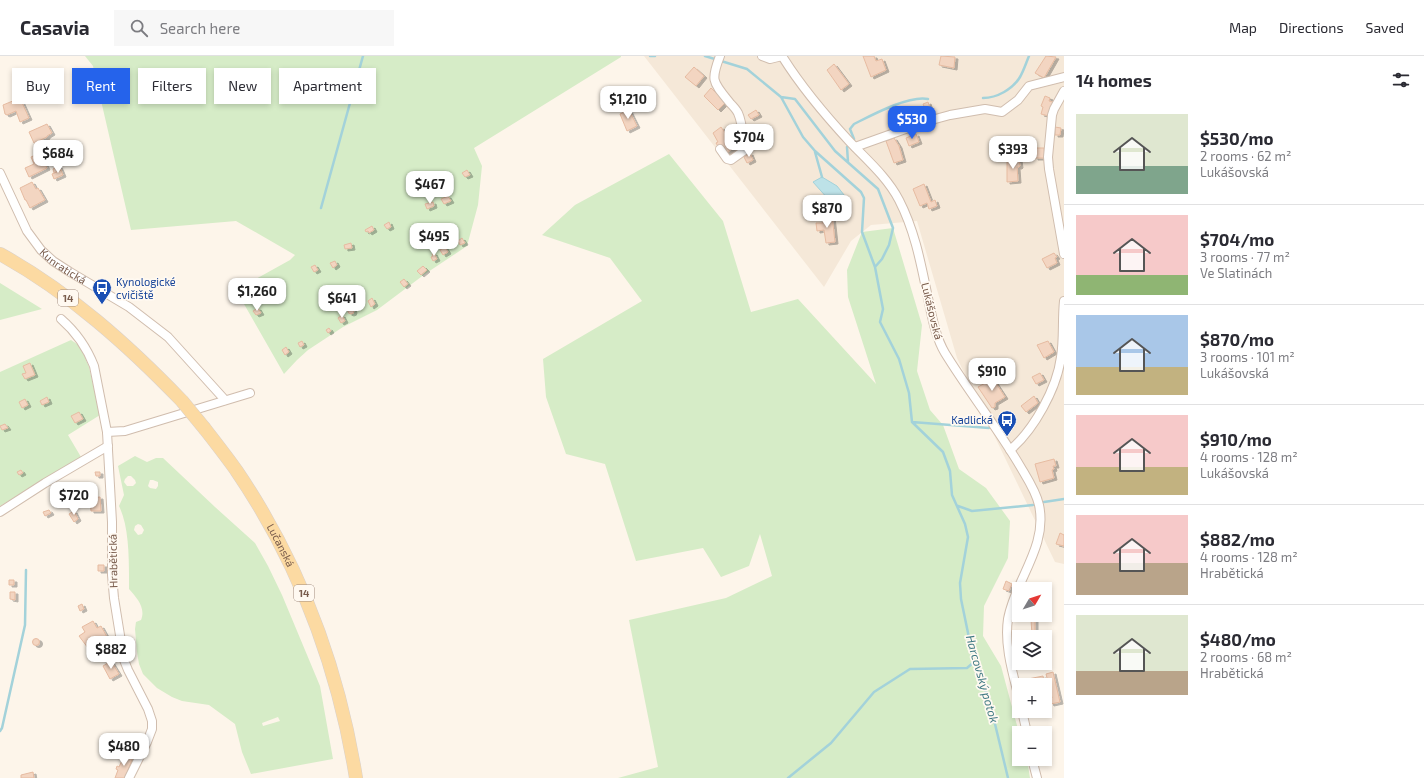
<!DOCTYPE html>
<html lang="en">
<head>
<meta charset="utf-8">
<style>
  :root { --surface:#fff; --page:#f7f7f7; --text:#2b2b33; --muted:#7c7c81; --line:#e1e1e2; --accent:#2563eb }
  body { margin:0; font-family:"Exo 2",sans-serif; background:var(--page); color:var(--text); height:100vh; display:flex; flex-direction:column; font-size:15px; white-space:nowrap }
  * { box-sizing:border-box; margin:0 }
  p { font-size:13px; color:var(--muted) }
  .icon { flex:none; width:22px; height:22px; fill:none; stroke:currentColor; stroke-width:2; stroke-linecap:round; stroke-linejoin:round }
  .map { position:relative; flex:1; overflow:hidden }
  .sheet { display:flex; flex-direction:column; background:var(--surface); width:360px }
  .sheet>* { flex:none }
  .guide { position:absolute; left:12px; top:12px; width:380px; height:36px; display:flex; gap:8px }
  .needle { width:26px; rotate:51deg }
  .fabs { position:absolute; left:1012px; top:526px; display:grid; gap:8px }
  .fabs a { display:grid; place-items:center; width:40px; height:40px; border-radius:0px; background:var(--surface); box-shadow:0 2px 6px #0003; font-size:20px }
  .price { position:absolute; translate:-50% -34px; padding:0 9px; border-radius:8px; background:#fff; color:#222; font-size:13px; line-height:26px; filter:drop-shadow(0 1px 2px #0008) }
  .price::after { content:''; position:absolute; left:50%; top:24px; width:12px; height:9px; margin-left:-6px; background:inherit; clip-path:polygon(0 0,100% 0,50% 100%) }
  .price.active { background:var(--accent); color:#fff }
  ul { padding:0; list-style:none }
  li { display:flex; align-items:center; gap:12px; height:100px; padding:0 12px }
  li+li { border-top:1px solid var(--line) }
  li span { display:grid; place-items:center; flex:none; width:112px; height:80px; border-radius:0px; color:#555 }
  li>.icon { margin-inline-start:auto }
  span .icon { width:48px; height:48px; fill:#fffc; stroke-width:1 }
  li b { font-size:17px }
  h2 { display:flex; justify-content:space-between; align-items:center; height:48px; padding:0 12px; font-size:17px }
  .tag { padding:0 14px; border-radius:0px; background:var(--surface); box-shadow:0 2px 6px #0003; font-size:14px; line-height:36px }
  .tag.active { background:var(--accent); color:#fff }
  header { display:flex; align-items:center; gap:24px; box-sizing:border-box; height:56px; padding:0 20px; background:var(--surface); border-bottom:1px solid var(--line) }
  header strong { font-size:19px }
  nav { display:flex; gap:22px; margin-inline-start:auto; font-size:14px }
  .search { width:280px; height:36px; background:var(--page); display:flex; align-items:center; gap:10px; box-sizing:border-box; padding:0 14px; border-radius:0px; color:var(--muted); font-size:15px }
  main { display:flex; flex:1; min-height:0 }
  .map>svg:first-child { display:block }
  .residential { fill:#f5e8d8 }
  .green { fill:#d6ecc7; fill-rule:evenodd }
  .water { fill:#bde2e8; stroke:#a3d2da }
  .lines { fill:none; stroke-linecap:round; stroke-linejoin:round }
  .stream { stroke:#a3d2da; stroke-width:2.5 }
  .building { fill:#f3d5c1; stroke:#e6bba1; filter:url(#shadow) }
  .street-casing { stroke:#d0bdae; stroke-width:10 }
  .primary-casing { stroke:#d9d1cd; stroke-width:14 }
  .street { stroke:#fff; stroke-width:8 }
  .primary { stroke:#fcdaa2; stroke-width:13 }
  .primary-bridge-casing { stroke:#d9d1cd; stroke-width:14; stroke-linecap:butt }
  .primary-bridge { stroke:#fcdaa2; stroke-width:13 }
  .labels { text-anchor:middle; stroke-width:3.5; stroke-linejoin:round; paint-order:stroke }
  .shield { fill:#fff9f1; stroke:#a18b7e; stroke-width:1 }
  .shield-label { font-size:10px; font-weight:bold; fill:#795c4c }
  .street-label { font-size:11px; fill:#795c4c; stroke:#fff9f1 }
  .transit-label { font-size:11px; fill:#164399; stroke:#fff9f1; text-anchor:start }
  .water-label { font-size:12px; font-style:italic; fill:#427b85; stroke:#fff9f1 }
</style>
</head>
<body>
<header>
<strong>Casavia</strong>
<div class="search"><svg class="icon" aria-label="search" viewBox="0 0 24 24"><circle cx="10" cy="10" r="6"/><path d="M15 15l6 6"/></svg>Search here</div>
<nav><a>Map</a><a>Directions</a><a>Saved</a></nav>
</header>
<main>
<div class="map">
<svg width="1064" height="722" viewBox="0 0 1064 722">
  <defs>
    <filter id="shadow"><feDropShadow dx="3" dy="2" stdDeviation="0" flood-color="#0004"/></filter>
  </defs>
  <rect width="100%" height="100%" fill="#fdf5ea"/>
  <path class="residential" d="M644,0H1064V508L1055,506L957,302L917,165L871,169L851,185L824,231Z"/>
  <path class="green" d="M85,0H621V1L474,92L482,110L478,149L467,190L425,218L377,254L343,271L308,294L297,304L284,318L236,234L290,204L295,199L236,165L131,174L93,10Z
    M669,98L723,165L751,256L798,243L876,328L848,241L847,214L862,176L893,172L922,269L917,315L930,354L943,369L959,413L986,432L1010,465L1008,502L984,550L983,580L1001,610L1019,677V703H1027L1030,722H618L658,711L629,564L726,542L772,520L760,478L749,510L721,521L703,492L636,505L605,408L566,398L546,341L543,303L642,245L610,202L542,179L575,149Z
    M0,227L42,253L0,264Z
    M71,284L80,290L89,311L100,359L68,379L81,401L0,450V316Z
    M135,400L147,406L156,402H163L215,451L255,487L268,510L282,539L320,630L333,703L251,718L242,696L235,668L209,649L182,645L172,641L157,632L143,618L139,608L137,596L135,573L136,566L141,564C146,552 137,542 129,533C129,509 130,472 119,450L124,439L118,410ZM128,420H131L135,424L136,427L133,430H127L124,426L125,423ZM150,424H153L158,426V430L156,433L150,432L148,430ZM138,468L141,469L144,474L142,478L138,479L134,474L135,470ZM278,661L280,665L263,670L262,667Z"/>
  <path class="water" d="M822,121L837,130L848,144L837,153L813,126Z"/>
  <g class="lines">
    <path class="stream" d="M650,0H655
      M705,0L747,13L781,41L795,43L835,95L878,133L893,172L889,189L882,203L875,211L883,253L880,266L899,303L909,337L912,366L943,396L950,415L952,439L965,468L968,481L960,527L961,543L974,606L989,643L1008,722
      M781,41L803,81L815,95L861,136L864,142L862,176L875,211
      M983,42C997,42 1013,33 1020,21C1024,14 1026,7 1029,0
      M854,83L850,73L854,68C872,59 909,39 928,43
      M847,91L848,106
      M815,96L822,121
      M321,152L363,0
      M912,366L989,372
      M1044,446L1064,443
      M958,450L972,455L1033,449
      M0,675L2,672L25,569L26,514
      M788,722L831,687L874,636L910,613L967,612L974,606"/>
  </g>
  <path class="building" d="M863,0H874L876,5L882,3L886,14L871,21Z
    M941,0L955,1L954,12L939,9Z
    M1046,0L1056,1L1044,22L1035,17Z
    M834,8L849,28L841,34L827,14Z
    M694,11L704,20L696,30L685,21Z
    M711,32L726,46L718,54L704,40Z
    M1045,40L1050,42L1049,45L1053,46L1049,60L1041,58L1043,51L1041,50Z
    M20,42L29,62L20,66L16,55L7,59L5,58L3,49Z
    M928,46L931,55L927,57L923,48Z
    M629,54L637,70L627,75L620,58Z
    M756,54L759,59L751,63L748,59Z
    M47,68L52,77L47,80V81L34,87L29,76Z
    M721,71L735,91L726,97L719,92L716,87L718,86L713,77Z
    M1055,71L1061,72L1060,79H1055Z
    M916,78L919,86L909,90L906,82Z
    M894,82L899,90L903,104L894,107L886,85Z
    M1035,92H1044L1045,102H1035Z
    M40,97L47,112L29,121L25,112L34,108L31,101Z
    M750,97L753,104L747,107L744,101Z
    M1019,103L1020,110L1019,111H1017L1018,125L1007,126V104Z
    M59,110L61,114L54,117L53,113Z
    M61,114L63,119L54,123L52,118Z
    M467,114L470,119L465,121L462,117Z
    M32,126L36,133L38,132L45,144L30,152L26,144H25L20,132Z
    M924,128L931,146L935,144L937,150L929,153L927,147L920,150L913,133Z
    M448,140L451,145L444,148L441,143Z
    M433,146L434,150L427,153L425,148Z
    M832,159L835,186L826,187L824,174L817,175L816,167H823L822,161Z
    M389,166L391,171L387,173L384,169Z
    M372,170L374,174L369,177L368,175L366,176L365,174Z
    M462,182L465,187L460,189L458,185Z
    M351,187L352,192L345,193L344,189Z
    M445,191L448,196L443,199L440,194Z
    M434,197L437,203L433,205L431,201L433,200L432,198Z
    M1054,197L1057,201L1055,202L1057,207L1047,212L1042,203Z
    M335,205L337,209L333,212L330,207Z
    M315,209L318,214L314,216L311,211Z
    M423,210L427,214L421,219L417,215Z
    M404,223L408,228L404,231L400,226Z
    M274,228L275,233L270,235L268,231Z
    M372,242L375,248L371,251L368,245Z
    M348 255a3 3 0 1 1 6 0a3 3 0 1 1-6 0Z
    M258,252L261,257L256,259L253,255Z
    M342,259L345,265L341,267L338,262Z
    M329,272L331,275L328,277L326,274Z
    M302,285L304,289L300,291L298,287Z
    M1048,285L1054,296L1044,302L1037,289Z
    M286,291L289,296L285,299L282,294Z
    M30,307L35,319L25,323L22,318L26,317L23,310Z
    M1040,317L1044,324L1036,328L1032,321Z
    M990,318L1005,341L995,347V351L992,352L978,331L989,325L986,320Z
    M1034,340L1038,347L1026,356L1021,350Z
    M47,341L49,346L42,349L40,345Z
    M25,343L28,349L22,352L19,346Z
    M79,356L83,363L75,367L71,360Z
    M5,368L8,372L2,374L0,370Z
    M1054,403L1056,410H1053L1054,413L1052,414L1054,422L1040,426L1035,408Z
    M21,414L23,417L19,419L17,416Z
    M95,416H100V420H96Z
    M100,441L101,455H91L90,442Z
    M49,454L51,457L45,460L43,456Z
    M74,455L78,463L74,466L69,458Z
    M1060,477L1064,479V490L1056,488Z
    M98,509H104V515H98Z
    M9,524H14V529H9Z
    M1006,525L1012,528L1009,535L1003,533Z
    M10,536H15V544L10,543Z
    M82,548L84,553L80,555L78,550Z
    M1031,564H1035V580L1032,579Z
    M93,565L97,572L101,570L107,581L103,583L105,587L95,593L93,589L88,592L79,580L85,576L82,571Z
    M32.5 586a3.5 3.5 0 1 1 7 0a3.5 3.5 0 1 1-7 0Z
    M111,605L119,618L110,623L103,610Z
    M1053,616L1060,646L1051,648L1049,643L1052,642L1046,618Z
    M1043,620L1045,629H1030L1028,623Z
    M1045,630L1048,644L1045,645Z
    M125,698L133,701L125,722H115L118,714L116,713L117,710L119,711Z
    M33,716L34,722H21V719Z"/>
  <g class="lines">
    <defs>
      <g id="street">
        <path d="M762,0L770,3L782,0"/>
        <path d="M782,0C802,32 824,58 850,86C867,104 887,121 899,144C915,175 921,208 928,242C932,260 935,280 945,297C969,336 997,371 1020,410C1027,422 1036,435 1039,449C1048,491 1015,524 1008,563C1004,589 1013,618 1019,642"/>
        <path d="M1064,35L1054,53L1052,59L1048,101L1049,113L1064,198"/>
        <path d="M855,91L928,65L950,59L985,53L1002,56L1018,44L1029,30L1064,21"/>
        <path d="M720,93L727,103L731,104L745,94C743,82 743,68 738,57C736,53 733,50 730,47C713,26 710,25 720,0"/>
        <path id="s1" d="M0,117L27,175L41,194L53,205L70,216L129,251L168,281L225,344"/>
        <path d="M61,263C76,276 87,292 94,310L107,376L112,466V519L114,542L124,604L128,614L148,653L152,665V673L147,686L129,722"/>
        <path d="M107,376L125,375L250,337"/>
        <path d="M1010,394C1034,374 1057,332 1061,301C1064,283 1062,264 1064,245"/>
        <path d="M0,456L45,427L108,390"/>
        <path d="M1022,655L1027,677"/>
        <path d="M1032,703L1037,722"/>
      </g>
      <g id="primary">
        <path d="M0,198C69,236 128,289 182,345"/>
        <path id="s2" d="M205,373C215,386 226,400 236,414C300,508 338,610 356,722"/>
      </g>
    </defs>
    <use href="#street" class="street-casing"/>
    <use href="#primary" class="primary-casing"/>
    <use href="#street" class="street"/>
    <use href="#primary" class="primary"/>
    <defs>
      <path id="primary-bridge" d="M182,345L205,373"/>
    </defs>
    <use href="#primary-bridge" class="primary-bridge-casing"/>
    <use href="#primary-bridge" class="primary-bridge"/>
  </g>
  <defs>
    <symbol id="bus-pin" viewBox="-11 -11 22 30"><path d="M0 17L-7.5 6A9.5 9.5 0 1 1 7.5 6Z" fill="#1a4fb4" stroke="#fff9f1"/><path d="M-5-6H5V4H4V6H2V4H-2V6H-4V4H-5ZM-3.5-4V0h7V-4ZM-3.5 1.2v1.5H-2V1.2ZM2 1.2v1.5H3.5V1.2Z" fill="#fff"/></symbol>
  </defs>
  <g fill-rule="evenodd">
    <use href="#bus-pin" x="91" y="221" width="22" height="30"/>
    <use href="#bus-pin" x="996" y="353" width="22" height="30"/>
  </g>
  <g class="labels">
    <g class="shield">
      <rect x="58" y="234" width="20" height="16" rx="3"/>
      <rect x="294" y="529" width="20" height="16" rx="3"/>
    </g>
    <g class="shield-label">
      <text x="68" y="246">14</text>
      <text x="304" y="541">14</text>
    </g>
    <g class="street-label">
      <text dy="4" stroke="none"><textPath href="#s1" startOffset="115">Kunratická</textPath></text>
      <text transform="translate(932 255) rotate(76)" y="4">Lukášovská</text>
      <text dy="4" stroke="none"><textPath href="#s2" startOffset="139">Lučanská</textPath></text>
      <text transform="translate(113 505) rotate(-91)" y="4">Hrabětická</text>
    </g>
    <g class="transit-label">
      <text x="116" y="230">Kynologické<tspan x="116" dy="13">cvičiště</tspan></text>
      <text x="993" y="368" text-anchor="end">Kadlická</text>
    </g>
    <g class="water-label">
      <text transform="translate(982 623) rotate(74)" y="4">Harcovský potok</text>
    </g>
  </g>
</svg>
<div class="fabs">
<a><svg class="needle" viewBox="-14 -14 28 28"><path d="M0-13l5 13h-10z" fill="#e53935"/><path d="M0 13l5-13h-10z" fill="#7c7c81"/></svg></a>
<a><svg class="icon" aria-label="layers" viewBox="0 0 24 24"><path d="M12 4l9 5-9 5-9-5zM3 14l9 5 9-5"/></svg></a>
<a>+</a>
<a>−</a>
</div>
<b class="price" style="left:628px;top:64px">$1,210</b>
<b class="price active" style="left:912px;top:84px">$530</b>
<b class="price" style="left:749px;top:102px">$704</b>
<b class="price" style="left:1013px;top:114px">$393</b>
<b class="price" style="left:58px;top:118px">$684</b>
<b class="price" style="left:430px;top:149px">$467</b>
<b class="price" style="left:827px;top:173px">$870</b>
<b class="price" style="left:434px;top:201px">$495</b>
<b class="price" style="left:257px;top:256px">$1,260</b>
<b class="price" style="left:342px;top:263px">$641</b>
<b class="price" style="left:992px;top:336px">$910</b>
<b class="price" style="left:74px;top:460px">$720</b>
<b class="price" style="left:111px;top:614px">$882</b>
<b class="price" style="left:124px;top:711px">$480</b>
<div class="guide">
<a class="tag">Buy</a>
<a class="tag active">Rent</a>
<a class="tag">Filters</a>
<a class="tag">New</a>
<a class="tag">Apartment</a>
</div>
</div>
<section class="sheet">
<h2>14 homes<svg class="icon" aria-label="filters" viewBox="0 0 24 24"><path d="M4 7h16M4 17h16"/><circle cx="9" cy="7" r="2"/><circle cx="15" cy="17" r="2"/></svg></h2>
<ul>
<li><span style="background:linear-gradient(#dfe7d0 65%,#7fa58c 0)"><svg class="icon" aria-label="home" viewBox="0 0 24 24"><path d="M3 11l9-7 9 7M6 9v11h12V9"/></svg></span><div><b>$530/mo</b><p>2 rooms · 62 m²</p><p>Lukášovská</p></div></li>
<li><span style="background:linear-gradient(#f6c9c9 75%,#8fb573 0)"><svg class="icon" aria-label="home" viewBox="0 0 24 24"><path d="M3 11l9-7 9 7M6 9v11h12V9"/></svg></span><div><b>$704/mo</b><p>3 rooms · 77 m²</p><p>Ve Slatinách</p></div></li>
<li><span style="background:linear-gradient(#a9c7e8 65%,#c2b280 0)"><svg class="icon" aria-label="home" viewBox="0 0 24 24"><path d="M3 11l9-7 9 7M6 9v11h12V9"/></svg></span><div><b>$870/mo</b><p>3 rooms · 101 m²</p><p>Lukášovská</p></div></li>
<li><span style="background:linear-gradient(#f6c9c9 65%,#c2b280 0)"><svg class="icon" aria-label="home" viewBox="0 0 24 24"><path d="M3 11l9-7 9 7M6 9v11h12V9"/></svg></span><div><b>$910/mo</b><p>4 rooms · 128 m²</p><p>Lukášovská</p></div></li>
<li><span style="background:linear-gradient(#f6c9c9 60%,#b9a48a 0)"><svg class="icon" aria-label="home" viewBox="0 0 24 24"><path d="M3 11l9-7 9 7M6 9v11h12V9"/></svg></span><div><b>$882/mo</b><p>4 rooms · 128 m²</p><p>Hrabětická</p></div></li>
<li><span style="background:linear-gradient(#dfe7d0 70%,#b9a48a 0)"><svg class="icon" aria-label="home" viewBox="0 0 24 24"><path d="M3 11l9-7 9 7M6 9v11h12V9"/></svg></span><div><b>$480/mo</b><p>2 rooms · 68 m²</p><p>Hrabětická</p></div></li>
</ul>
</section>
</main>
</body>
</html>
